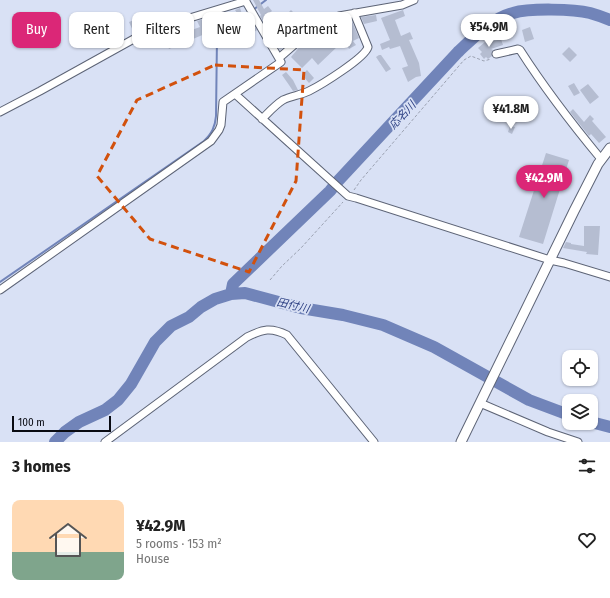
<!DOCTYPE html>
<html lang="en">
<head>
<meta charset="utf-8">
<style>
  :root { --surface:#fff; --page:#f2f2f2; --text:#222; --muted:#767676; --accent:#db2777 }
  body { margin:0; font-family:"Fira Sans Condensed","Noto Sans JP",sans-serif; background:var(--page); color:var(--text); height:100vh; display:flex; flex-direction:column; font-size:15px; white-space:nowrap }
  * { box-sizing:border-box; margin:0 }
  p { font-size:13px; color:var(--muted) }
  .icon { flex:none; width:22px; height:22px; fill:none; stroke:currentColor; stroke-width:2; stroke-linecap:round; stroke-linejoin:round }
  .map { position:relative; height:442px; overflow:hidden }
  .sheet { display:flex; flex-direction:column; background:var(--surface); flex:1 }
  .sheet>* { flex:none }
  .hud { position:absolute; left:12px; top:12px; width:400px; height:36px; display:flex; gap:8px }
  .controls { position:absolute; left:562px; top:350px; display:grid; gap:8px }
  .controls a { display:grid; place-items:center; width:36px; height:36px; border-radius:8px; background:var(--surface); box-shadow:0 1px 3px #0004; font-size:20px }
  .scale { position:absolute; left:12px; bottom:10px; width:99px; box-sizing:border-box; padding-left:4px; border:2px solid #090b12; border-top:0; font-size:11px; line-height:14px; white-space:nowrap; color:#090b12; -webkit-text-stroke:3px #d9e1f5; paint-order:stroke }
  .price { position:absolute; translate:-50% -34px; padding:0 9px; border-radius:14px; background:#fff; color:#222; font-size:13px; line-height:26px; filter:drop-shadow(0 1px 2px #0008) }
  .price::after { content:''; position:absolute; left:50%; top:24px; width:12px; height:9px; margin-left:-6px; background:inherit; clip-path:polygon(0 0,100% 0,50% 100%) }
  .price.selected { background:var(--accent); color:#fff }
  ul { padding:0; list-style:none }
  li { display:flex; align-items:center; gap:12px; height:100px; padding:0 12px }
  li span { display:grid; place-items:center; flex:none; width:112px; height:80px; border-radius:8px; color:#555 }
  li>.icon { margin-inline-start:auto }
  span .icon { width:48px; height:48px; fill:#fffc; stroke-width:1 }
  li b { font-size:17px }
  h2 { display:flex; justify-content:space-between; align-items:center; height:48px; padding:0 12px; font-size:17px }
  .chip { padding:0 14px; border-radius:8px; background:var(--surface); box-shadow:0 1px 3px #0004; font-size:14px; line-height:36px }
  .chip.selected { background:var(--accent); color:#fff }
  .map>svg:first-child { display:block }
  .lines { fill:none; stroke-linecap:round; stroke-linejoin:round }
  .stream { stroke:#7184b9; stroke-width:2 }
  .river { stroke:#7184b9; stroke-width:12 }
  .building { fill:#b5bdd1 }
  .minor-casing { stroke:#5d6476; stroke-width:9 }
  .tertiary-casing { stroke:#5d6476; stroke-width:11 }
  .path { stroke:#9ba1b1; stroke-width:1; stroke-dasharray:3 2; stroke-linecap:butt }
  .minor { stroke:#fff; stroke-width:7 }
  .tertiary { stroke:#fff; stroke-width:9 }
  .marked { fill:none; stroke:#d2510d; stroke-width:3; stroke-dasharray:8 5; stroke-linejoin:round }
  .labels { text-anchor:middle; stroke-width:3.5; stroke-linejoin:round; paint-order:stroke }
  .water-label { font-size:11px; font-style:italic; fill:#2e4184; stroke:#d9e1f5 }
</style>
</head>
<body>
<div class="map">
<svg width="610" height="442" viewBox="0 0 610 442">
  <rect width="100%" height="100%" fill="#d9e1f5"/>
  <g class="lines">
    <path class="stream" d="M253,10L266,0
      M0,282C68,235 136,188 204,141C212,133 215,127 216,116L217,37L219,35L249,12"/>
    <path class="river" d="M231,294L233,284L330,191L338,181L458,52C474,37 491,19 513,13C529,8 574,9 590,13C597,15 603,17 610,20
      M591,422L610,427
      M55,442L65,432L79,422L105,410L118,400L131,384L155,342L171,326L189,317L201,307L215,299L231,294L245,293L301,308L343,315L383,325L434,347L529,400L569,415"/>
  </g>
  <path class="building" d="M253,0H259L264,9L268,6L272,11L268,14L276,25L291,10L303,22L300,24L304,28L297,36L294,32L284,40L286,45L280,50L274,40L275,39L260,16L261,15Z
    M240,8L242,14L239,16L235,10Z
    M403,10L405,16L395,20L401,36L410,32L413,39L409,40L419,63L421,76L416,77L408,82L402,68L408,66L400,46L390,49L389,47L382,50L380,44L390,40L381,18Z
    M376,15L377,21L364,24L361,17Z
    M207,18L212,31L169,49L162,33L187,24L189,31L200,27L197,21Z
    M351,19L359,38L353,41L356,45L349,49L346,42L349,40L345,31L342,33L341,30L331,37L339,45L318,65L312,58L302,68L291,57L302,44L304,43L305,44L318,33L341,21L343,23Z
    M134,20L139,30L134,33L129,22Z
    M251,20L257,30L254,32L248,22Z
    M530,27L534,39L525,42L522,30Z
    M95,33L101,42L96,45L90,37Z
    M501,39L503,45L491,49L493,50L492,56L488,59L486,57L484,59L480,54L482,52L478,48L485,42L486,43Z
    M569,47L577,55L570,62L562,54Z
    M379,55H381L391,69L386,72L376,57Z
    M307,70L314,78L309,83L302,75Z
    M286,72L293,80L298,90L293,91L289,85L282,75Z
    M574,83L580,93L574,96L568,86Z
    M588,84L599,97L590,104L580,90Z
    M573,109L584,122L590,115L594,119L592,121L606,137L599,143L591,134L589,136L570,112Z
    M510,126L515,127L512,134L508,132Z
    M546,153L569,160L543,244L519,237Z
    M584,226H600L598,255L586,254L587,252L563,248L566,242L571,243V244L584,246Z"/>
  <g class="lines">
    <defs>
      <path id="minor" d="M496,54L518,49L520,50C545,89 572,124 601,159
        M279,58L310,31L339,16L402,5L414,0
        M235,94L348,196L356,198L550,260L564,263L610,277
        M0,112L40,91L150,30L246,1
        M262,119C269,112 275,105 283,100C291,96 301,95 309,91C321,85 365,58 368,47L354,13
        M0,290L211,141L219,130L221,125L223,102L281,62L245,0
        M480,403L548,432L578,442
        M105,442L247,337C263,329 271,327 287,335L374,442"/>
      <path id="tertiary" d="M461,442L574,211L598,164L610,148"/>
    </defs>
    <use href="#minor" class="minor-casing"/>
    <use href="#tertiary" class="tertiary-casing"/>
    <path class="path" d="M354,190L361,180L464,60L471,56L484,61L491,59
      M270,280L282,266L301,248L343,202"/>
    <use href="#minor" class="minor"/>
    <use href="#tertiary" class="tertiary"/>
  </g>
  <path class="marked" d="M215,65L304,70L296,181L249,272L150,239L97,176L137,100Z"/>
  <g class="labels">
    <g class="water-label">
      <text transform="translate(402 115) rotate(-47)" y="4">応名川</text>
      <text transform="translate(293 305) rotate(13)" y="4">田付川</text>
    </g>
  </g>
</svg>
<div class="controls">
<a><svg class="icon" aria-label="locate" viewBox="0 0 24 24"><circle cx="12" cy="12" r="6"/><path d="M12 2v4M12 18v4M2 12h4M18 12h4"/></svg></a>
<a><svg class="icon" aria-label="layers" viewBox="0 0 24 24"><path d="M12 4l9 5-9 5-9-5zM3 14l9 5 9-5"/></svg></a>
</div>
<div class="scale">100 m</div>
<b class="price" style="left:489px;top:48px">¥54.9M</b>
<b class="price" style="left:511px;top:130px">¥41.8M</b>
<b class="price selected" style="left:544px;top:199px">¥42.9M</b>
<div class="hud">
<a class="chip selected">Buy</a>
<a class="chip">Rent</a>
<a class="chip">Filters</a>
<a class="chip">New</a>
<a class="chip">Apartment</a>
</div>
</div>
<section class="sheet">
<h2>3 homes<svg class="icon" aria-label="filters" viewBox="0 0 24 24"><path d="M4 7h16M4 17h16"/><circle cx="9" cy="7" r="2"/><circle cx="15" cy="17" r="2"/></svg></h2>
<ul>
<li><span style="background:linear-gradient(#ffd9b3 65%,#7fa58c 0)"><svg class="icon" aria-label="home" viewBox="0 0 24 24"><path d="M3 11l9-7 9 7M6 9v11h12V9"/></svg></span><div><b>¥42.9M</b><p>5 rooms · 153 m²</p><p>House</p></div><svg class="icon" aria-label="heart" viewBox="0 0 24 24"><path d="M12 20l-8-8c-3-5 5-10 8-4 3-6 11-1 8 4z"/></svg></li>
</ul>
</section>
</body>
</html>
